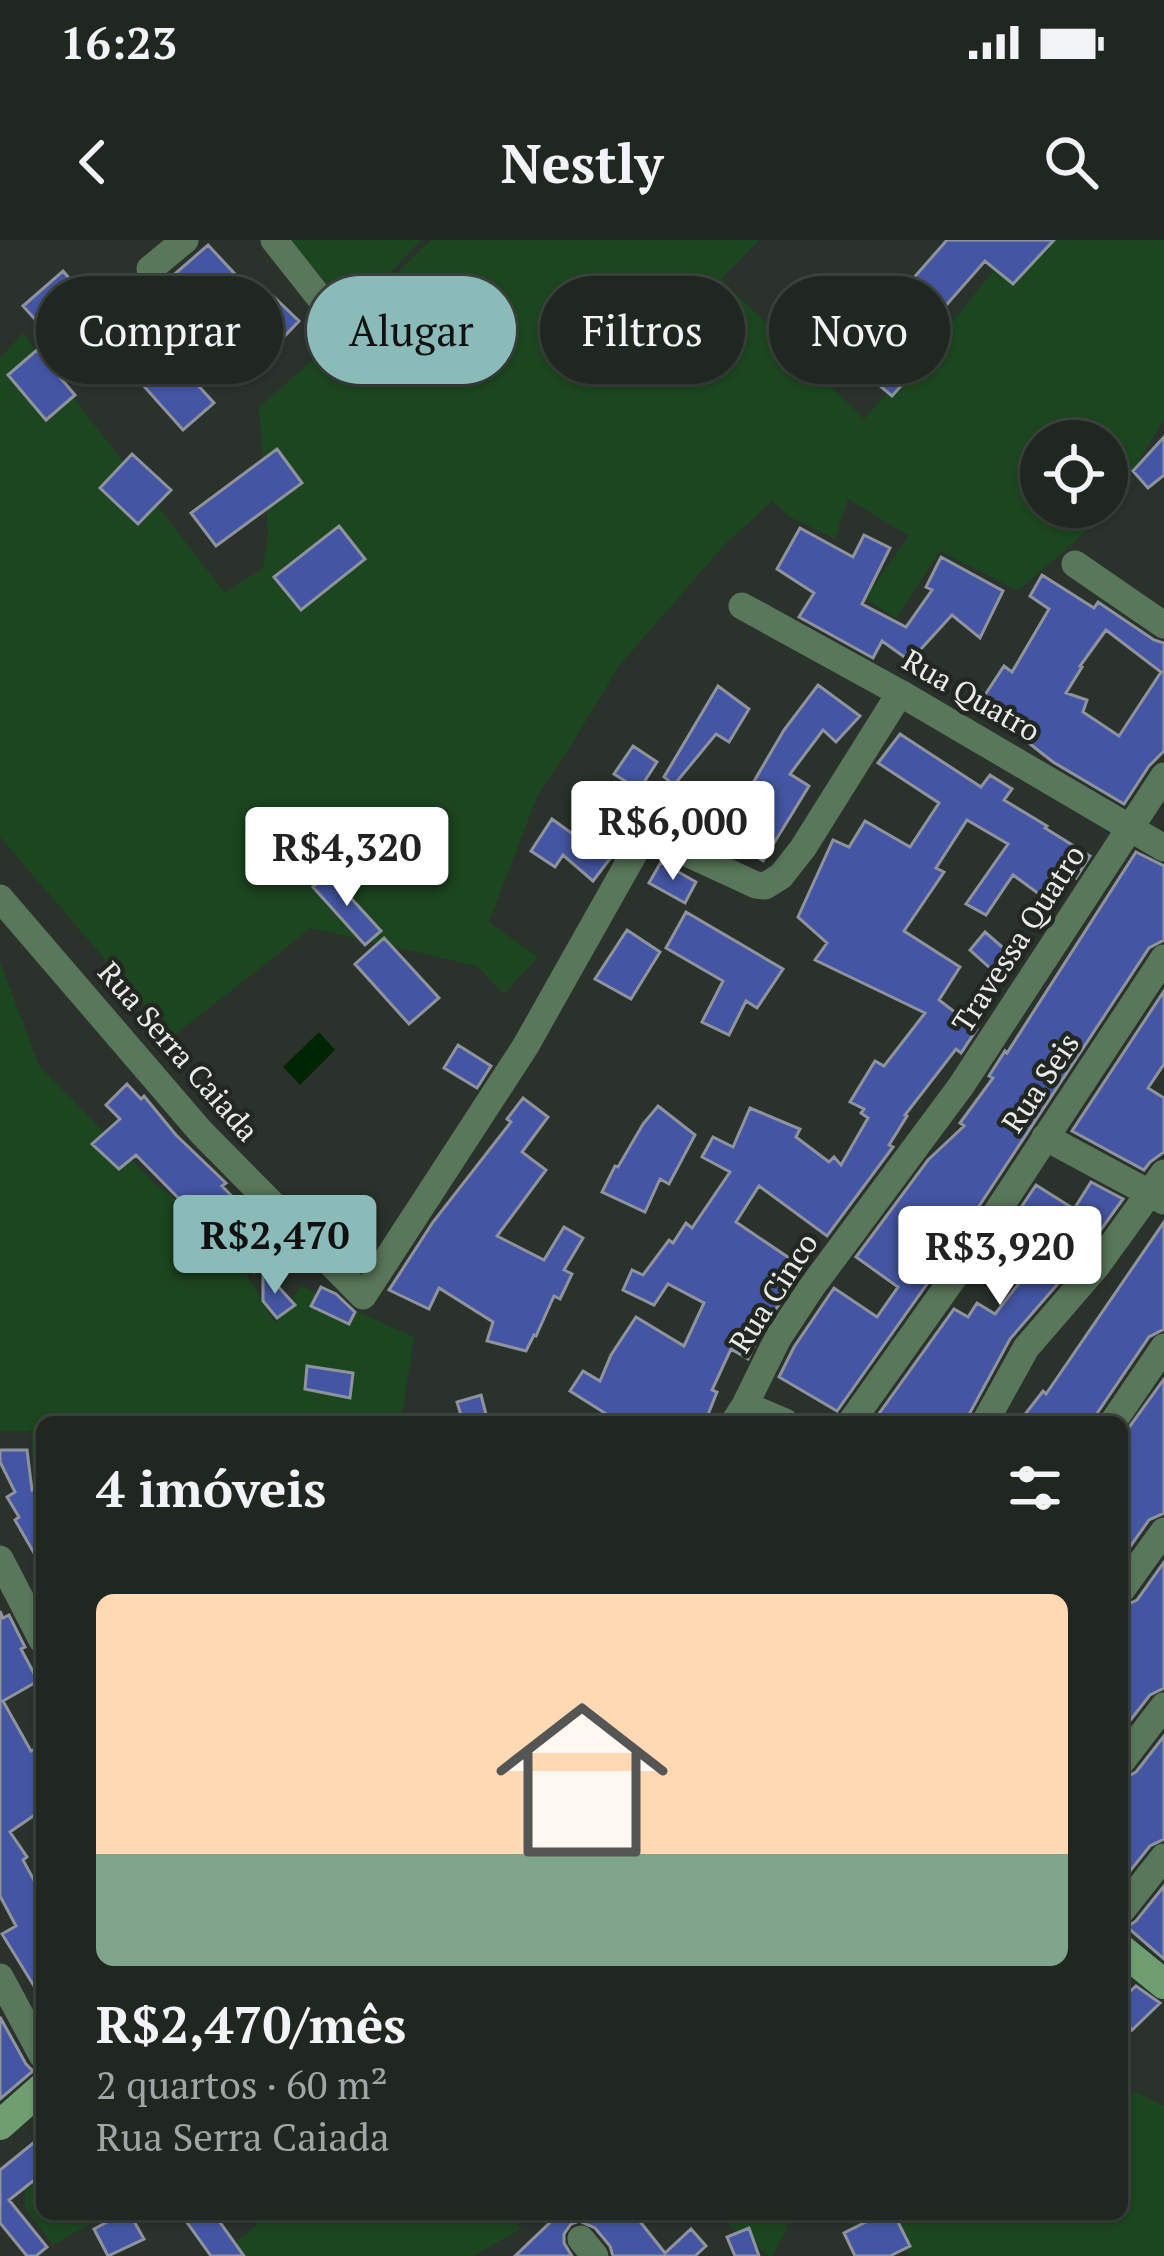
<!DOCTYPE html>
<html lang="pt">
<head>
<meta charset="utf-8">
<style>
  :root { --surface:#202620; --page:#282e29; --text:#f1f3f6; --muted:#a2a5a5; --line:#3d433e; --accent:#8bbbb9 }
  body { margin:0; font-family:"PT Serif",serif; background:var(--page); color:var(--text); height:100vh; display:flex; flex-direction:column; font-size:45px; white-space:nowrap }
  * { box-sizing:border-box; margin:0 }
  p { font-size:39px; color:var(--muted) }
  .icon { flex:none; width:66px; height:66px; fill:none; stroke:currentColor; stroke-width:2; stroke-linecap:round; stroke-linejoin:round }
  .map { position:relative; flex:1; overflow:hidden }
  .side { position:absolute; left:36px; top:1176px; width:1092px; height:804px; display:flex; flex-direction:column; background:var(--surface); border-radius:18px; box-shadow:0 3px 9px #0004,0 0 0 3px var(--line) }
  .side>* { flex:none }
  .banner { position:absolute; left:36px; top:36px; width:1092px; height:108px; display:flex; gap:24px }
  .fabs { position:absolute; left:1020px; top:180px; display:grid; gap:24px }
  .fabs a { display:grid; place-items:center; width:108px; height:108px; border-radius:50%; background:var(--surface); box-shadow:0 3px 9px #0004,0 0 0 3px var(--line); font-size:60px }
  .price { position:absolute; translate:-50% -102px; padding:0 27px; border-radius:12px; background:#fff; color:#222; font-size:39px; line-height:78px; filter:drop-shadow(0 3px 6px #0008) }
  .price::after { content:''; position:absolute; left:50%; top:72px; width:36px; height:27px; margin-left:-18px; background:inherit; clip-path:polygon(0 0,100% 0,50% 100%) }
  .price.selected { background:var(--accent); color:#111 }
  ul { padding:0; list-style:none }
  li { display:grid; align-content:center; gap:24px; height:636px; padding:0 60px }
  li+li { border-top:3px solid var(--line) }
  li span { display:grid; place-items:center; height:372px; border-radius:18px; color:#555 }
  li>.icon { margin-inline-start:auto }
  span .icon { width:216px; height:216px; fill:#fffc; stroke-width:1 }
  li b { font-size:51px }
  h2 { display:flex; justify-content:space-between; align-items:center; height:144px; padding:0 60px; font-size:51px }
  .tag { padding:0 42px; border-radius:54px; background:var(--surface); box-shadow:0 3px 9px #0004,0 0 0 3px var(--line); font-size:42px; line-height:108px }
  .tag.selected { background:var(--accent); color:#111 }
  .status { display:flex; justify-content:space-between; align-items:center; height:84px; padding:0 60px; background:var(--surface); direction:ltr }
  .status svg { height:33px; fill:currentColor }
  header { display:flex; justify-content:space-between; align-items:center; height:156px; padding:0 60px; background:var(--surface); font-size:54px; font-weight:800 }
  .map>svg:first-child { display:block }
  .green { fill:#1c461f; fill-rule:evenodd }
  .water { fill:#002502 }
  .building { fill:#4456a3; stroke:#8f939d; stroke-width:3; fill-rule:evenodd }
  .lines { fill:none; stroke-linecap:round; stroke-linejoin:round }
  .street { stroke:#59775a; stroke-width:27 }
  .secondary { stroke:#6f9e70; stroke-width:30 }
  .labels { text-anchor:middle; stroke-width:9; stroke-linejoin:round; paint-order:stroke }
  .street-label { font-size:30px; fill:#e8ede8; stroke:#222821 }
</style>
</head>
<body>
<div class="status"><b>16:23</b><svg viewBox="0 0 49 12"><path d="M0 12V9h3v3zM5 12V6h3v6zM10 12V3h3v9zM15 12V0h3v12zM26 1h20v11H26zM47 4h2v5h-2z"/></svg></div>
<header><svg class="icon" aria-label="back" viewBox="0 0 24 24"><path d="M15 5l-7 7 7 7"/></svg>Nestly<svg class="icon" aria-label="search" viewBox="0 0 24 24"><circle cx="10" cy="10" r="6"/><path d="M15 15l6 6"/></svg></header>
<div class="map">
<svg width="1164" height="2016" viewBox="0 0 1164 2016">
  <rect width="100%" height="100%" fill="#2b322b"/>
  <path class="green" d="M291,0H421L352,74Z
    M431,0H759L721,39L864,179L953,81L1018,0H1164V180L1106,274L1018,351L940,311L896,379L865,358L909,296L848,259L835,299L790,277L773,261L726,303L619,426L567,512L538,554L489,682L538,717L504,754L477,726L311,688L172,797L0,597V118L23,93L225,353L263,328L268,293L259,167L317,116L357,104L391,39ZM1041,201H1107V267H1041Z
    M0,721L39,826L153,942L225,997L275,1083L301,1046L414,1097L401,1182H42V1233L32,1215V1191H0Z
    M1122,1847L1164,1865V2016H914L856,1986L841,1974H1122Z
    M42,1940V1974H107L53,2005L25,1967V1949Z
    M270,1974H507L521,1989L473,2016H236L237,2001Z
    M715,1974H794L773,2016H769Z"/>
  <path class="water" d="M319,792L335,810L300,845L283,827Z"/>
  <path class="building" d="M947,0H1054L1013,44L985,21L942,70L910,42Z
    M208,5L234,33L185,75L161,46Z
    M63,31L88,60L48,94L23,66Z
    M107,57L152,110L158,104L192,143L194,141L214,163L183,190L83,78Z
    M274,57L299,81L246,137L221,113Z
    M899,95L926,118L892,156L873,140L889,122L881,115Z
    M37,110L75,155L46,180L8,135Z
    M1164,197V235L1148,248L1133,231Z
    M277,209L302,243L216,306L191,273Z
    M132,214L171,250L138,284L100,248Z
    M339,286L365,319L301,370L274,337Z
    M800,288L853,317L864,295L890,308L862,364L906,387L932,350L926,347L941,317L1003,351L980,398L952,375L910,421L882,401L873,418L799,377L814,353L777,329Z
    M1042,335L1094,368L1098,362L1154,400L1164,403V511L1149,526L1124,564L1053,522L1016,493L1021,487L981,461L1004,426L1012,432L1049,369L1030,356ZM1106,390L1161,432L1119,496L1083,472L1087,460L1066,453L1082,427L1080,426Z
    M818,445L860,476L836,502L823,490L790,534L809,546L763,621L713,587L705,596L685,578L701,550L736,572L784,490Z
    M718,446L749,469L729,502L716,494L674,545L664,537Z
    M900,494L981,547L990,535L1012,549L1004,560L1047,586L1045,588L1090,616L1076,638L1063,630L1043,657L1013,635L986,675L966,664L1008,604L967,580L936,628L944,632L904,691L960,727L939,760L977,789L961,813L956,809L905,875L907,876L889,905L893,907L827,996L759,946L736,982L804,1028L763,1088L748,1119L731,1109L712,1150L717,1152L705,1182H619L570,1151L583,1131L600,1141L611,1115L636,1077L684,1106L704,1063L668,1044L654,1065L623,1050L632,1030L643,1035L669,1000L673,1003L686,983L692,988L730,932L702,917L713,897L733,907L750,868L800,889L796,897L829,922L834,917L841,925L868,878L861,873L864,869L850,862L875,821L884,826L925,773L815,720L827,703L798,677L833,600L849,607L865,581L910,607L939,563L878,523Z
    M633,506L657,522L639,550L614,534Z
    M552,579L588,605L593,599L612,616L593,641L563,615L555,627L531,611Z
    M1136,612L1164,626V700L1149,708L937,1030L837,1171L779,1137L794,1107L834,1048L877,1077L898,1047L856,1017L928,920L964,886L960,883L993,838L989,836L1005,811L1007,813Z
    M661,622L696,642L685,663L649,643Z
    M328,633L381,691L365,705L313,647Z
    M686,672L783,729L757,768L746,761L729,795L702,782L723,741L666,708Z
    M627,690L660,712L631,759L595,739Z
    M985,692L1016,719L1000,737L970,710Z
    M384,698L439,758L409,784L355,724Z
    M1164,751V824L1148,848L1164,858V912L1150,922L1144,930L1072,891Z
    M458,805L491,826L477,848L444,828Z
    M127,844L141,859L144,856L176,895L226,943L222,946L251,976L233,993L204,963L193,973L136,915L119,929L92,904L120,879L106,865Z
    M523,858L548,877L522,912L546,930L497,996L544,1020L564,987L583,998L564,1030L572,1034L560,1059L554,1056L536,1096L534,1095L526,1111L487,1101L493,1082L439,1048L429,1069L389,1050L433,982L511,882L507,879Z
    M658,866L695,895L669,944L660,939L645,972L602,952L615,926L618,927L643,884Z
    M1091,942L1123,959L1082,1016L1010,1099L965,1182H873L954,1069L968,1077L977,1063L995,1074L1027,1033L992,1011L1036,945L1074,969Z
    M1164,982V1089L1149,1097L1098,1172L1095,1182H1019L1043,1151L1046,1154Z
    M256,988L277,1009L254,1032L233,1011Z
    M263,1030L295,1065L277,1078L263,1061Z
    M321,1047L336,1054L355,1072L349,1084L311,1066Z
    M307,1126L353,1133L350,1158L305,1149Z
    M1164,1139V1273L1149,1280L1122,1318V1197Z
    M481,1155L488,1182H463L457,1162Z
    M0,1210H27L32,1250L42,1245V1327L15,1280L19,1277L7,1257L15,1252L0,1222Z
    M1164,1322V1448L1150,1455L1122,1491V1367L1137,1360Z
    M0,1371L3,1378L9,1375L25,1407L21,1409L38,1441L3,1461L31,1511L42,1505V1570L10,1592L27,1617L23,1620L42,1655V1759L2,1694L16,1686L0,1656Z
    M1164,1496V1599L1150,1606L1122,1641V1539L1136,1532Z
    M1164,1646V1719L1127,1687L1136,1681Z
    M1136,1746L1160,1763L1132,1790L1122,1779V1759Z
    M0,1777L26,1824L33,1831L0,1859Z
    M42,1896V1934L9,1960L47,2007L36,2016H27L0,1983V1930Z
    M122,1974H130L144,1999L108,2016L94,1989Z
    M181,1974H214L244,2016H211Z
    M559,1974H634L665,2013L691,1989L706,2006L695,2016H613L610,2006L595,1988L579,1981L571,1984L564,1994V2003L572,2016H515Z
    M882,1974H894L910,2006L890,2016H855L844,1993Z
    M749,1988L759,2016H735L727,1997Z"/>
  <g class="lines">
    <path class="street" d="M274,0L357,105
      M150,29L185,0
      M1075,324L1164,385
      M742,366L900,453L1164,608
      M0,658L201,892L363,1056L525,807L636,610L645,601L654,598L756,645L765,646L781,636L803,608L900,453
      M1045,897L1164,961
      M745,1165L785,1182
      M734,1182L745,1165L778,1098L811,1048L961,846L1164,536
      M851,1182L952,1040L1164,718
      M985,1182L1026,1108L1096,1027L1164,933
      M1113,1182L1164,1107
      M0,1319L42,1400
      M1122,1349L1164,1291
      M1122,1521L1164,1466
      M1122,1670L1164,1617
      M0,1737L42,1815
      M581,1999L595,2016"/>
    <path class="secondary" d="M1122,1710L1164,1744
      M0,1885L42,1848"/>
  </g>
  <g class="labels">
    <g class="street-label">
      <text transform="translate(971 456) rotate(30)" y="10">Rua Quatro</text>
      <text transform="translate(1019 699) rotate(-57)" y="10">Travessa Quatro</text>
      <text transform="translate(178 812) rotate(49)" y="10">Rua Serra Caiada</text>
      <text transform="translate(1041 843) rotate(-56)" y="10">Rua Seis</text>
      <text transform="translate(774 1053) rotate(-57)" y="10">Rua Cinco</text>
    </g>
  </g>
</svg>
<div class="fabs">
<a><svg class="icon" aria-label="locate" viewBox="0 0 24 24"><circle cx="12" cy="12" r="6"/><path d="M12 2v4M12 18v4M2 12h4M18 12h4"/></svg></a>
</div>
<b class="price" style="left:673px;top:643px">R$6,000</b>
<b class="price" style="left:347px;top:669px">R$4,320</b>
<b class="price selected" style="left:275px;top:1057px">R$2,470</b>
<b class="price" style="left:1000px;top:1068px">R$3,920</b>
<div class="banner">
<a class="tag">Comprar</a>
<a class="tag selected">Alugar</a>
<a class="tag">Filtros</a>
<a class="tag">Novo</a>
</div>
<section class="side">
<h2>4 imóveis<svg class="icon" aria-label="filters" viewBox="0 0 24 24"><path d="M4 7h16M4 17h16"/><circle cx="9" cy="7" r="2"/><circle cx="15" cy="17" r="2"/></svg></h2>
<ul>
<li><span style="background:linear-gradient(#ffd9b3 70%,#7fa58c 0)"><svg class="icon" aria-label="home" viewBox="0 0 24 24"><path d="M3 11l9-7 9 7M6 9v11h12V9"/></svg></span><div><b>R$2,470/mês</b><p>2 quartos · 60 m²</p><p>Rua Serra Caiada</p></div></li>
</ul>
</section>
</div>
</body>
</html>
